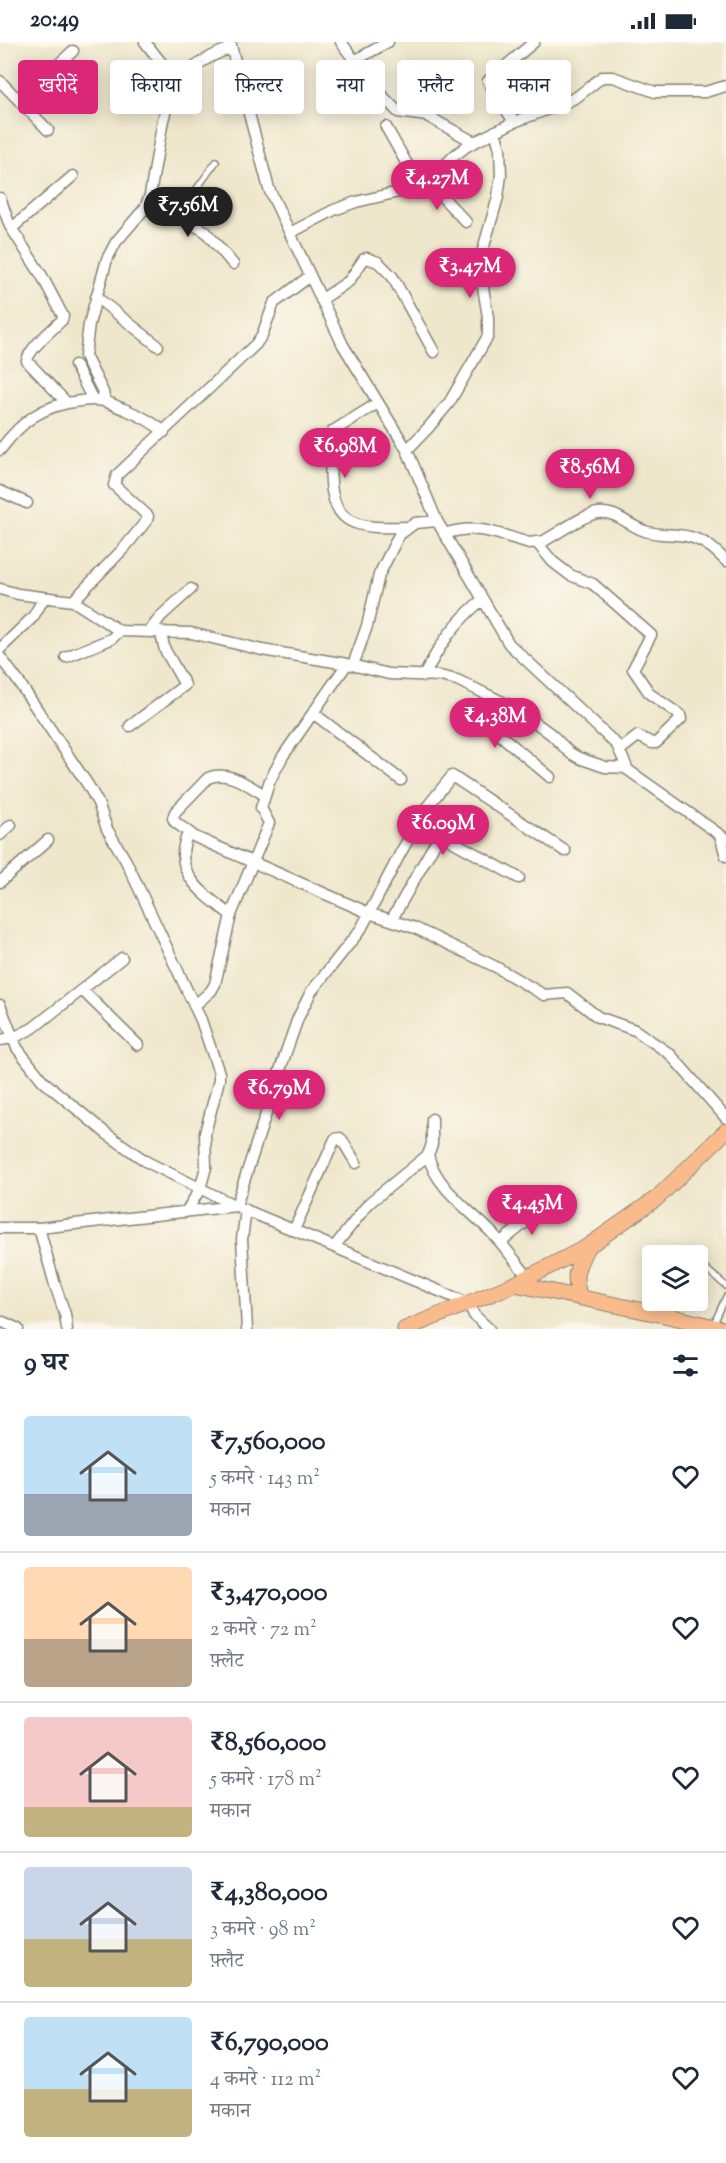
<!DOCTYPE html>
<html lang="hi">
<head>
<meta charset="utf-8">
<style>
  :root { --surface:#fff; --page:#f6f6f7; --text:#1f2937; --muted:#747a83; --line:#e0e1e3; --accent:#db2777 }
  body { margin:0; font-family:"Sorts Mill Goudy","Noto Serif Devanagari",serif; background:var(--page); color:var(--text); height:100vh; display:flex; flex-direction:column; font-size:22px; white-space:nowrap }
  * { box-sizing:border-box; margin:0 }
  p { font-size:20px; color:var(--muted) }
  .icon { flex:none; width:33px; height:33px; fill:none; stroke:currentColor; stroke-width:2; stroke-linecap:round; stroke-linejoin:round }
  .map { position:relative; height:1287px; overflow:hidden }
  .side { display:flex; flex-direction:column; background:var(--surface); flex:1 }
  .side>* { flex:none }
  .hud { position:absolute; left:18px; top:18px; width:690px; height:54px; display:flex; gap:12px }
  .buttons { position:absolute; left:642px; top:1203px; display:grid; gap:12px }
  .buttons a { display:grid; place-items:center; width:66px; height:66px; border-radius:6px; background:var(--surface); box-shadow:0 3px 15px #0003; font-size:30px }
  .price { position:absolute; translate:-50% -51px; padding:0 14px; border-radius:21px; background:var(--accent); color:#fff; font-size:20px; line-height:39px; filter:drop-shadow(0 2px 3px #0008) }
  .price::after { content:''; position:absolute; left:50%; top:36px; width:18px; height:14px; margin-left:-9px; background:inherit; clip-path:polygon(0 0,100% 0,50% 100%) }
  .price.active { background:#222; color:#fff }
  ul { padding:0; list-style:none }
  li { display:flex; align-items:center; gap:18px; height:150px; padding:0 24px }
  li+li { border-top:2px solid var(--line) }
  li span { display:grid; place-items:center; flex:none; width:168px; height:120px; border-radius:6px; color:#555 }
  li>.icon { margin-inline-start:auto }
  span .icon { width:72px; height:72px; fill:#fffc; stroke-width:1 }
  li b { font-size:26px }
  h2 { display:flex; justify-content:space-between; align-items:center; height:72px; padding:0 24px; font-size:26px }
  .chip { padding:0 21px; border-radius:6px; background:var(--surface); box-shadow:0 3px 15px #0003; font-size:21px; line-height:54px }
  .chip.active { background:var(--accent); color:#fff }
  .status { display:flex; justify-content:space-between; align-items:center; height:42px; padding:0 30px; background:var(--surface); direction:ltr }
  .status svg { height:16px; fill:currentColor }
  .map>svg:first-child { display:block }
  .lines { fill:none; stroke-linecap:round; stroke-linejoin:round }
  .service-casing { stroke:#868274; stroke-width:8 }
  .minor-casing { stroke:#868274; stroke-width:13 }
  .primary-casing { stroke:#868274; stroke-width:17 }
  .service { stroke:#fff; stroke-width:5 }
  .minor { stroke:#fff; stroke-width:10 }
  .primary { stroke:#fabb8c; stroke-width:15 }
</style>
</head>
<body>
<div class="status"><b>20:49</b><svg viewBox="0 0 49 12"><path d="M0 12V9h3v3zM5 12V6h3v6zM10 12V3h3v9zM15 12V0h3v12zM26 1h20v11H26zM47 4h2v5h-2z"/></svg></div>
<div class="map">
<svg width="726" height="1287" viewBox="0 0 726 1287">
  <rect width="100%" height="100%" fill="#fbf7ec"/>
  <filter id="ink" filterUnits="userSpaceOnUse"><feTurbulence type="fractalNoise" baseFrequency=".0167" numOctaves="2"/><feDisplacementMap in="SourceGraphic" scale="12" xChannelSelector="R" yChannelSelector="G"/><feConvolveMatrix kernelMatrix="1 2 1 2 8 2 1 2 1" color-interpolation-filters="sRGB"/></filter>
  <filter id="wash" filterUnits="userSpaceOnUse"><feTurbulence type="fractalNoise" baseFrequency=".008" numOctaves="4" result="noise"/><feDisplacementMap in="SourceGraphic" scale="24" xChannelSelector="R" yChannelSelector="G"/><feGaussianBlur stdDeviation="1.35" result="paint"/><feColorMatrix in="noise" values="0 0 0 0 0 0 0 0 0 0 0 0 0 0 0 0 0 1.4 0 .05"/><feComposite in="paint" operator="in"/></filter>
  <g filter="url(#wash)">
    <rect width="100%" height="100%" fill="#efe7cc"/>
  </g>
  <g filter="url(#ink)">
    <g class="lines">
      <defs>
        <path id="service" d="M177,174L216,120
          M698,1220L726,1244
          M713,1283L726,1255"/>
        <path id="minor" d="M145,0L179,43
          M230,0L269,147L343,303L407,408L437,479L509,602L617,703L628,728L726,797
          M341,0L372,43L398,70L427,74L474,100
          M354,19L388,0
          M0,39L48,88
          M20,58L73,9
          M514,80L488,39L534,0
          M386,85L420,145
          M428,140L466,180
          M0,156L10,184L42,234L63,274L62,278C52,288 29,306 27,319L66,360
          M145,166L177,174L205,189L233,222
          M12,186L73,134
          M290,191L334,168L356,160L420,145L428,140L455,113L467,104L514,80L567,60L578,54L602,35H613L655,50H705L726,44
          M96,255L158,304
          M321,258L349,239L364,217L367,216L378,220L392,234L434,310
          M75,323L93,358
          M105,359L103,350L85,314L89,282L107,217L116,200L145,166L150,153L163,78C174,37 193,20 231,6
          M378,361L333,389L332,392C331,420 323,470 355,481C371,487 391,485 407,485
          M0,408C22,379 42,363 80,359C87,358 95,357 103,359C110,360 117,365 124,367C139,373 152,379 164,390
          M407,408L428,386L449,361L488,294V275L480,228L482,211L498,155L501,133L500,107L495,89
          M0,449L27,461
          M444,492C476,481 498,492 529,501L544,499C559,491 582,473 598,471C615,468 629,484 645,489C661,495 680,490 696,497C708,501 717,510 726,519
          M537,501L553,520L570,533L593,542L651,593L633,627L650,652L680,673L681,677L656,701H652L638,694L620,708
          M0,547L18,552L73,559L120,589L191,591L262,608L347,622L389,632L440,634L457,638L515,666L551,692L570,711L579,716L605,725L626,726
          M73,559L125,505L147,478L148,474L114,443L117,433L256,302L262,293L274,261L310,234
          M149,590L161,574L191,547
          M0,607L33,575L44,556
          M0,615L18,639L88,743L98,761L107,787L126,819L201,978L219,1031V1038L205,1091L206,1125L200,1147L186,1170
          M66,615L111,597L120,589
          M353,623L367,584L379,533L399,493L415,481L437,479
          M424,634C440,602 455,580 482,558
          M515,666L499,688V692L550,735
          M313,671L401,738
          M130,684L185,643L165,608L160,589
          M265,753C249,744 227,727 208,736L175,770L173,776L175,780L195,795L369,871L415,886L496,925L544,953L567,951L598,975L635,988L670,1012L726,1076
          M188,791C170,831 204,852 231,873
          M0,793L11,783
          M720,793L726,814
          M0,840L48,798
          M392,877L439,794H443L519,836
          M83,949L138,1003
          M0,963L17,1006L43,1039L107,1092L147,1120L236,1164L468,1261L474,1273L489,1287
          M194,964L211,949L215,942L231,873L269,781L261,766L270,738L283,714L347,622
          M0,998L13,996L33,986L122,916
          M428,1113C436,1146 470,1168 492,1191C505,1205 516,1220 528,1235
          M246,1168L242,1197L247,1287
          M0,1186H39L236,1164L286,1010L298,976L311,950L361,887L401,810L427,765L452,734L565,809
          M39,1186L55,1243L65,1272L67,1287
          M294,1188L335,1097L340,1096L342,1098L356,1121
          M501,1200L545,1165
          M334,1205L369,1161L428,1113L432,1102V1077
          M3,1280L18,1287"/>
        <path id="primary" d="M515,1242L587,1205L657,1156L726,1089
          M580,1256C572,1233 577,1225 587,1205
          M405,1287L515,1242L673,1275L723,1287"/>
      </defs>
      <use href="#service" class="service-casing"/>
      <use href="#minor" class="minor-casing"/>
      <use href="#primary" class="primary-casing"/>
      <use href="#service" class="service"/>
      <use href="#minor" class="minor"/>
      <use href="#primary" class="primary"/>
    </g>
  </g>
</svg>
<div class="buttons">
<a><svg class="icon" aria-label="layers" viewBox="0 0 24 24"><path d="M12 4l9 5-9 5-9-5zM3 14l9 5 9-5"/></svg></a>
</div>
<b class="price" style="left:437px;top:169px">₹4.27M</b>
<b class="price active" style="left:188px;top:196px">₹7.56M</b>
<b class="price" style="left:470px;top:257px">₹3.47M</b>
<b class="price" style="left:345px;top:437px">₹6.98M</b>
<b class="price" style="left:590px;top:458px">₹8.56M</b>
<b class="price" style="left:495px;top:707px">₹4.38M</b>
<b class="price" style="left:443px;top:814px">₹6.09M</b>
<b class="price" style="left:279px;top:1079px">₹6.79M</b>
<b class="price" style="left:532px;top:1194px">₹4.45M</b>
<div class="hud">
<a class="chip active">खरीदें</a>
<a class="chip">किराया</a>
<a class="chip">फ़िल्टर</a>
<a class="chip">नया</a>
<a class="chip">फ़्लैट</a>
<a class="chip">मकान</a>
</div>
</div>
<section class="side">
<h2>9 घर<svg class="icon" aria-label="filters" viewBox="0 0 24 24"><path d="M4 7h16M4 17h16"/><circle cx="9" cy="7" r="2"/><circle cx="15" cy="17" r="2"/></svg></h2>
<ul>
<li><span style="background:linear-gradient(#bfe0f5 65%,#9aa5b1 0)"><svg class="icon" aria-label="home" viewBox="0 0 24 24"><path d="M3 11l9-7 9 7M6 9v11h12V9"/></svg></span><div><b>₹7,560,000</b><p>5 कमरे · 143 m²</p><p>मकान</p></div><svg class="icon" aria-label="heart" viewBox="0 0 24 24"><path d="M12 20l-8-8c-3-5 5-10 8-4 3-6 11-1 8 4z"/></svg></li>
<li><span style="background:linear-gradient(#ffd9b3 60%,#b9a48a 0)"><svg class="icon" aria-label="home" viewBox="0 0 24 24"><path d="M3 11l9-7 9 7M6 9v11h12V9"/></svg></span><div><b>₹3,470,000</b><p>2 कमरे · 72 m²</p><p>फ़्लैट</p></div><svg class="icon" aria-label="heart" viewBox="0 0 24 24"><path d="M12 20l-8-8c-3-5 5-10 8-4 3-6 11-1 8 4z"/></svg></li>
<li><span style="background:linear-gradient(#f6c9c9 75%,#c2b280 0)"><svg class="icon" aria-label="home" viewBox="0 0 24 24"><path d="M3 11l9-7 9 7M6 9v11h12V9"/></svg></span><div><b>₹8,560,000</b><p>5 कमरे · 178 m²</p><p>मकान</p></div><svg class="icon" aria-label="heart" viewBox="0 0 24 24"><path d="M12 20l-8-8c-3-5 5-10 8-4 3-6 11-1 8 4z"/></svg></li>
<li><span style="background:linear-gradient(#c9d6e8 60%,#c2b280 0)"><svg class="icon" aria-label="home" viewBox="0 0 24 24"><path d="M3 11l9-7 9 7M6 9v11h12V9"/></svg></span><div><b>₹4,380,000</b><p>3 कमरे · 98 m²</p><p>फ़्लैट</p></div><svg class="icon" aria-label="heart" viewBox="0 0 24 24"><path d="M12 20l-8-8c-3-5 5-10 8-4 3-6 11-1 8 4z"/></svg></li>
<li><span style="background:linear-gradient(#bfe0f5 60%,#c2b280 0)"><svg class="icon" aria-label="home" viewBox="0 0 24 24"><path d="M3 11l9-7 9 7M6 9v11h12V9"/></svg></span><div><b>₹6,790,000</b><p>4 कमरे · 112 m²</p><p>मकान</p></div><svg class="icon" aria-label="heart" viewBox="0 0 24 24"><path d="M12 20l-8-8c-3-5 5-10 8-4 3-6 11-1 8 4z"/></svg></li>
</ul>
</section>
</body>
</html>
